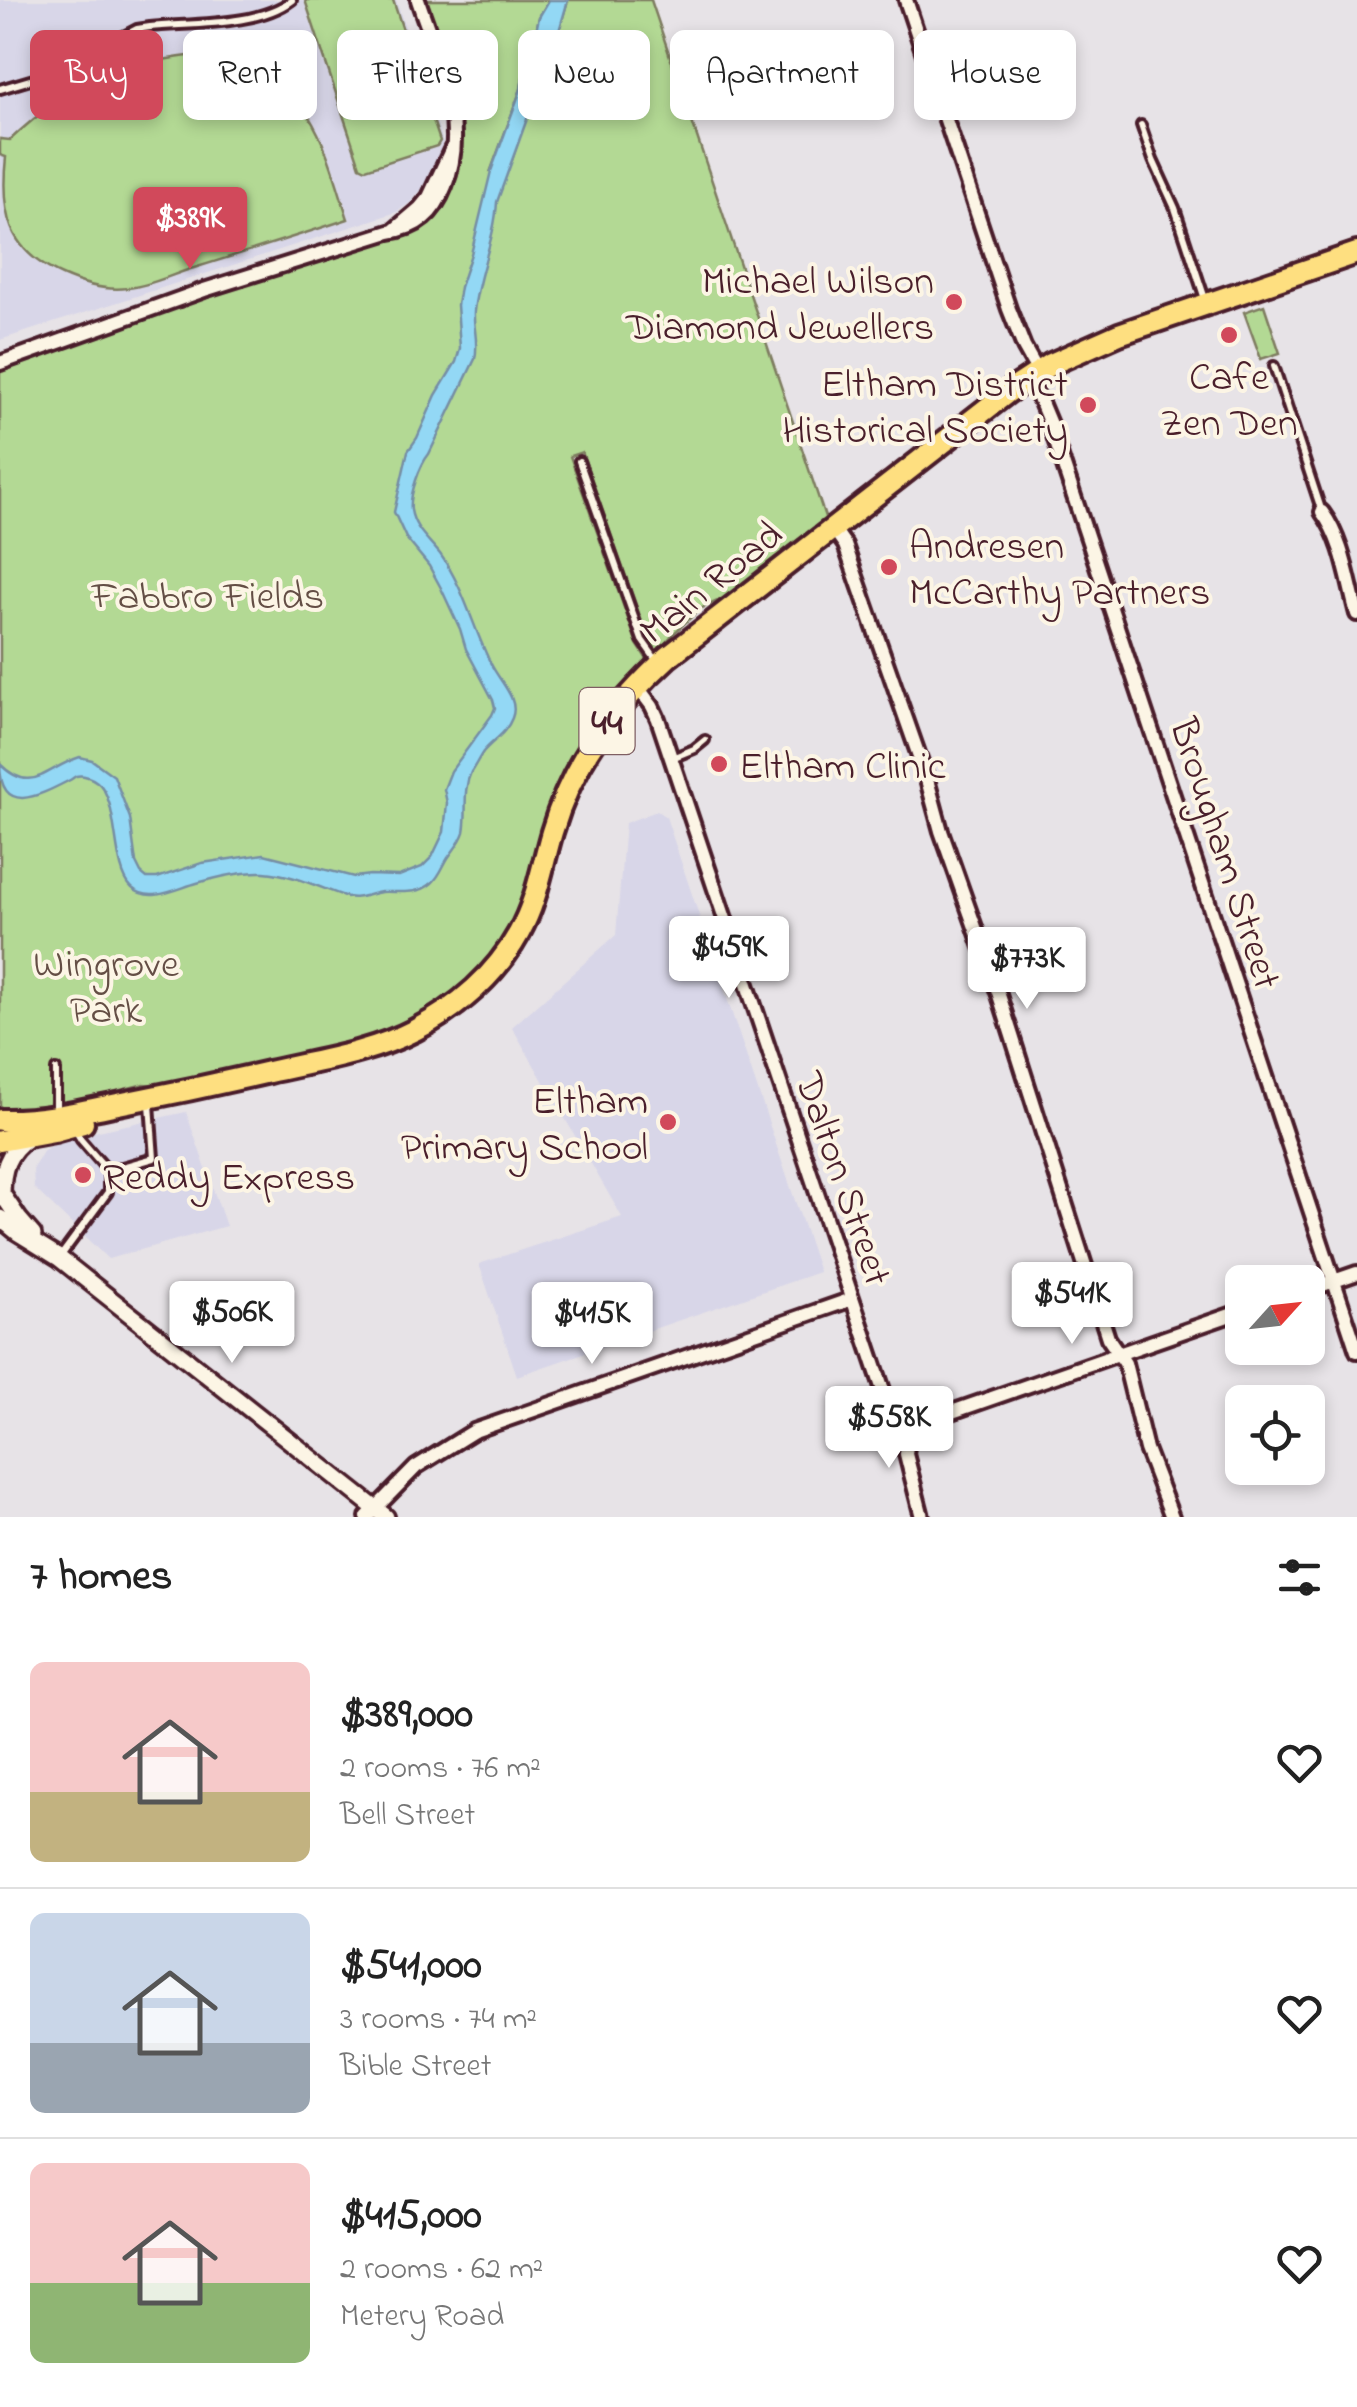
<!DOCTYPE html>
<html lang="en">
<head>
<meta charset="utf-8">
<style>
  :root { --surface:#fff; --page:#f2f2f2; --text:#222; --muted:#767676; --line:#e0e0e0; --accent:#d1495b }
  body { margin:0; font-family:"Indie Flower",sans-serif; background:var(--page); color:var(--text); height:100vh; display:flex; flex-direction:column; font-size:38px; white-space:nowrap }
  * { box-sizing:border-box; margin:0 }
  p { font-size:32px; color:var(--muted) }
  .icon { flex:none; width:55px; height:55px; fill:none; stroke:currentColor; stroke-width:2; stroke-linecap:round; stroke-linejoin:round }
  .map { position:relative; height:1517px; overflow:hidden }
  .panel { display:flex; flex-direction:column; background:var(--surface); flex:1 }
  .panel>* { flex:none }
  .top-card { position:absolute; left:30px; top:30px; width:1298px; height:90px; display:flex; gap:20px }
  .needle { width:65px; rotate:63deg }
  .tools { position:absolute; left:1225px; top:1265px; display:grid; gap:20px }
  .tools a { display:grid; place-items:center; width:100px; height:100px; border-radius:15px; background:var(--surface); box-shadow:0 5px 15px #0003; font-size:50px }
  .price { position:absolute; translate:-50% -85px; padding:0 22px; border-radius:10px; background:#fff; color:#222; font-size:32px; line-height:65px; filter:drop-shadow(0 2px 5px #0008) }
  .price::after { content:''; position:absolute; left:50%; top:60px; width:30px; height:22px; margin-left:-15px; background:inherit; clip-path:polygon(0 0,100% 0,50% 100%) }
  .price.active { background:var(--accent); color:#fff }
  ul { padding:0; list-style:none }
  li { display:flex; align-items:center; gap:30px; height:250px; padding:0 30px }
  li+li { border-top:2px solid var(--line) }
  li span { display:grid; place-items:center; flex:none; width:280px; height:200px; border-radius:15px; color:#555 }
  li>.icon { margin-inline-start:auto }
  span .icon { width:120px; height:120px; fill:#fffc; stroke-width:1 }
  li b { font-size:42px }
  h2 { display:flex; justify-content:space-between; align-items:center; height:120px; padding:0 30px; font-size:42px }
  .tag { padding:0 35px; border-radius:15px; background:var(--surface); box-shadow:0 5px 15px #0003; font-size:35px; line-height:90px }
  .tag.active { background:var(--accent); color:#fff }
  .map>svg:first-child { display:block }
  .built { fill:#d8d6e8 }
  .green { fill:#b3d994; stroke:#7e7c60; stroke-width:2.5 }
  .water { fill:#93d8f5; stroke:#768ea4; stroke-width:2.5 }
  .lines { fill:none; stroke-linecap:round; stroke-linejoin:round }
  .service-casing { stroke:#4a1f2b; stroke-width:14 }
  .minor-casing { stroke:#4a1f2b; stroke-width:20 }
  .tertiary-casing { stroke:#4a1f2b; stroke-width:22 }
  .primary-casing { stroke:#4a1f2b; stroke-width:28 }
  .service { stroke:#fcf5e5; stroke-width:6 }
  .minor { stroke:#fcf5e5; stroke-width:12 }
  .tertiary { stroke:#fcf5e5; stroke-width:15 }
  .primary { stroke:#fedf80; stroke-width:20 }
  .poi-dot { fill:#d1495b; stroke:#fcf5e5; stroke-width:4 }
  .labels { text-anchor:middle; stroke-width:8; stroke-linejoin:round; paint-order:stroke }
  .shield { fill:#fcf5e5; stroke:#7f5f63; stroke-width:2.5 }
  .shield-label { font-size:38px; font-weight:bold; fill:#4a1f2b }
  .poi-label { font-size:40px; fill:#4a1f2b; stroke:#fcf5e5; text-anchor:end }
  .street-label { font-size:40px; fill:#4a1f2b; stroke:#fcf5e5 }
  .park-label { font-size:40px; fill:#644e45; stroke:#fcf5e5 }
</style>
</head>
<body>
<div class="map">
<svg width="1357" height="1517" viewBox="0 0 1357 1517">
  <rect width="100%" height="100%" fill="#e7e3e7"/>
  <filter id="ink" filterUnits="userSpaceOnUse"><feTurbulence type="fractalNoise" baseFrequency=".01" numOctaves="2"/><feDisplacementMap in="SourceGraphic" scale="20" xChannelSelector="R" yChannelSelector="G"/><feConvolveMatrix kernelMatrix="1 2 1 2 8 2 1 2 1" color-interpolation-filters="sRGB"/></filter>
  <g filter="url(#ink)">
    <path class="built" d="M0,0H396L443,142L438,159L422,189L411,202L397,212L0,340Z
      M657,811L666,817L819,1272L517,1376L479,1264L622,1217L512,1027L616,935L625,823Z
      M186,1112L226,1226L108,1259L34,1188L33,1168L44,1150L62,1139Z"/>
    <path class="green" d="M305,0H393L440,141L437,146L366,169L360,166Z
      M425,0H549L539,17L534,41L526,60L521,89L491,170L512,160L541,74L555,45L568,0H651L827,523L735,593L700,609L672,635L657,653L648,639L582,452L570,456L637,644L648,661L615,693L582,739L570,759L553,800L518,919L493,958L461,989L430,1012L384,1034L189,1083L168,1086L144,1084L113,1092L80,1103L0,1115V368L185,304L400,236L415,230L454,177L462,135L457,98Z
      M196,55C209,56 223,56 235,60C314,86 326,150 348,219C297,236 246,252 194,268C173,274 150,286 128,288C106,291 82,284 62,275C8,251 0,213 6,157L0,155V139L10,140C72,82 112,65 196,55Z
      M1264,305L1280,353L1261,359L1244,312Z"/>
    <path class="water" d="M549,0H568L555,45L541,74L532,105L497,202C495,239 478,274 474,311C473,328 479,342 475,359L429,454C420,465 409,495 411,510C414,529 429,540 440,554C464,587 473,628 491,664C499,681 520,699 512,718C506,734 493,740 483,752C479,758 475,766 471,772C462,791 468,812 464,832C461,842 454,849 448,858C443,866 440,876 432,883C417,896 398,891 381,892C368,894 357,901 344,896C318,887 292,874 264,872C243,871 218,877 197,883C178,888 150,904 132,888C111,869 120,799 97,782C92,778 83,774 76,776C74,777 72,779 70,780C39,796 0,817 0,764C32,796 45,768 80,757L92,760L114,776L130,818L136,863L141,873L147,878H157L202,863L264,854L354,877L370,875L399,876L422,867L432,857L444,832L447,803L444,789L451,771L492,715L495,708L493,700L466,649L460,629L441,588L429,566L406,538L394,512L408,451L417,438L436,395L456,362L460,348L457,305L460,287L471,254L491,171L521,89L526,60L534,41L539,17Z"/>
    <g class="lines">
      <defs>
        <path id="service" d="M116,40L137,29L150,27C193,23 258,26 292,0
          M0,89L54,73
          M1141,125L1153,160L1175,208L1206,302
          M1274,366L1322,512
          M579,461L642,640L659,664
          M672,758L694,749L705,740
          M56,1070V1113
          M74,1128L81,1140L108,1171L154,1158L150,1104
          M60,1257L108,1192V1171"/>
        <path id="minor" d="M906,0L1009,309L1024,347L1038,372
          M393,231L420,208L429,197L452,148
          M0,363L204,290L389,232C418,228 434,214 445,186C470,124 438,60 418,0
          M1027,379L1040,400L1050,424L1357,1351
          M1322,512C1343,540 1348,581 1357,614
          M833,528L845,545L926,776L941,831L999,995L1108,1338L1125,1363L1146,1449L1172,1517
          M637,686L652,706L658,719L889,1408L899,1418L910,1422
          M1308,1290L1357,1273
          M910,1422L926,1421L1242,1311
          M910,1422L906,1454L922,1517
          M367,1517L416,1467L474,1431L852,1299"/>
        <path id="tertiary" d="M0,1191L19,1219L33,1235
          M2,1195C2,1170 7,1152 28,1138
          M0,1218L17,1232L59,1258L386,1517"/>
        <path id="primary" d="M0,1120C38,1121 75,1113 113,1105C165,1095 217,1084 269,1072C317,1061 371,1053 415,1030C458,1008 496,975 519,933C537,901 542,866 552,832C573,761 614,706 668,657L1008,392L1051,364L1119,334L1357,253
          M0,1141L54,1131L83,1123"/>
      </defs>
      <use href="#service" class="service-casing"/>
      <use href="#minor" class="minor-casing"/>
      <use href="#tertiary" class="tertiary-casing"/>
      <use href="#primary" class="primary-casing"/>
      <use href="#service" class="service"/>
      <use href="#minor" class="minor"/>
      <use href="#tertiary" class="tertiary"/>
      <use href="#primary" class="primary"/>
    </g>
  </g>
  <g class="poi-dot">
    <circle cx="954" cy="302" r="10"/>
    <circle cx="1229" cy="335" r="10"/>
    <circle cx="1088" cy="405" r="10"/>
    <circle cx="889" cy="567" r="10"/>
    <circle cx="719" cy="764" r="10"/>
    <circle cx="668" cy="1122" r="10"/>
    <circle cx="83" cy="1175" r="10"/>
  </g>
  <g class="labels">
    <rect class="shield" x="579.5" y="688" width="55" height="66" rx="8"/>
    <g class="shield-label">
      <text x="607" y="734">44</text>
    </g>
    <g class="poi-label">
      <text x="934" y="293">Michael Wilson<tspan x="934" dy="46">Diamond Jewellers</tspan></text>
      <text x="1229" y="389" text-anchor="middle">Cafe<tspan x="1229" dy="46">Zen Den</tspan></text>
      <text x="1068" y="396">Eltham District<tspan x="1068" dy="46">Historical Society</tspan></text>
      <text x="909" y="558" text-anchor="start">Andresen<tspan x="909" dy="46">McCarthy Partners</tspan></text>
      <text x="739" y="778" text-anchor="start">Eltham Clinic</text>
      <text x="648" y="1113">Eltham<tspan x="648" dy="46">Primary School</tspan></text>
      <text x="103" y="1189" text-anchor="start">Reddy Express</text>
    </g>
    <g class="street-label">
      <text transform="translate(710 581) rotate(-39)" y="14">Main Road</text>
      <text transform="translate(1227 853) rotate(72)" y="14">Brougham Street</text>
      <text transform="translate(845 1178) rotate(71)" y="14">Dalton Street</text>
    </g>
    <g class="park-label">
      <text x="208" y="608">Fabbro Fields</text>
      <text x="106" y="976">Wingrove<tspan x="106" dy="46">Park</tspan></text>
    </g>
  </g>
</svg>
<div class="tools">
<a><svg class="needle" viewBox="-14 -14 28 28"><path d="M0-13l5 13h-10z" fill="#e53935"/><path d="M0 13l5-13h-10z" fill="#767676"/></svg></a>
<a><svg class="icon" aria-label="locate" viewBox="0 0 24 24"><circle cx="12" cy="12" r="6"/><path d="M12 2v4M12 18v4M2 12h4M18 12h4"/></svg></a>
</div>
<b class="price active" style="left:190px;top:272px">$389K</b>
<b class="price" style="left:729px;top:1001px">$459K</b>
<b class="price" style="left:1027px;top:1012px">$773K</b>
<b class="price" style="left:1072px;top:1347px">$541K</b>
<b class="price" style="left:232px;top:1366px">$506K</b>
<b class="price" style="left:592px;top:1367px">$415K</b>
<b class="price" style="left:889px;top:1471px">$558K</b>
<div class="top-card">
<a class="tag active">Buy</a>
<a class="tag">Rent</a>
<a class="tag">Filters</a>
<a class="tag">New</a>
<a class="tag">Apartment</a>
<a class="tag">House</a>
</div>
</div>
<section class="panel">
<h2>7 homes<svg class="icon" aria-label="filters" viewBox="0 0 24 24"><path d="M4 7h16M4 17h16"/><circle cx="9" cy="7" r="2"/><circle cx="15" cy="17" r="2"/></svg></h2>
<ul>
<li><span style="background:linear-gradient(#f6c9c9 65%,#c2b280 0)"><svg class="icon" aria-label="home" viewBox="0 0 24 24"><path d="M3 11l9-7 9 7M6 9v11h12V9"/></svg></span><div><b>$389,000</b><p>2 rooms · 76 m²</p><p>Bell Street</p></div><svg class="icon" aria-label="heart" viewBox="0 0 24 24"><path d="M12 20l-8-8c-3-5 5-10 8-4 3-6 11-1 8 4z"/></svg></li>
<li><span style="background:linear-gradient(#c9d6e8 65%,#9aa5b1 0)"><svg class="icon" aria-label="home" viewBox="0 0 24 24"><path d="M3 11l9-7 9 7M6 9v11h12V9"/></svg></span><div><b>$541,000</b><p>3 rooms · 74 m²</p><p>Bible Street</p></div><svg class="icon" aria-label="heart" viewBox="0 0 24 24"><path d="M12 20l-8-8c-3-5 5-10 8-4 3-6 11-1 8 4z"/></svg></li>
<li><span style="background:linear-gradient(#f6c9c9 60%,#8fb573 0)"><svg class="icon" aria-label="home" viewBox="0 0 24 24"><path d="M3 11l9-7 9 7M6 9v11h12V9"/></svg></span><div><b>$415,000</b><p>2 rooms · 62 m²</p><p>Metery Road</p></div><svg class="icon" aria-label="heart" viewBox="0 0 24 24"><path d="M12 20l-8-8c-3-5 5-10 8-4 3-6 11-1 8 4z"/></svg></li>
</ul>
</section>
</body>
</html>
